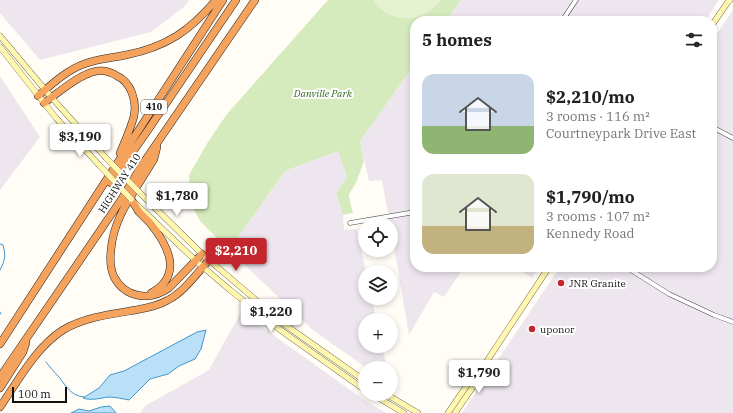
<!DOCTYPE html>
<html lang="en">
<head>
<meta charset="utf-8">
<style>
  :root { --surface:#fff; --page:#f6f6f6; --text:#202124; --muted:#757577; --accent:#c4262e }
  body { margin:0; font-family:"IBM Plex Serif",serif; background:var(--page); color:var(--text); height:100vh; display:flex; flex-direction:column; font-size:15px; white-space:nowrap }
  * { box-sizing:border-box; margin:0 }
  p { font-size:13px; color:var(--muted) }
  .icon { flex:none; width:22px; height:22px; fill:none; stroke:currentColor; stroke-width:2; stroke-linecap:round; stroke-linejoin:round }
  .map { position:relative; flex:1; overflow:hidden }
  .drawer { position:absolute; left:410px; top:16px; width:307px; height:256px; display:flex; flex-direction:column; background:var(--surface); border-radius:16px; box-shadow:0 2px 6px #0003 }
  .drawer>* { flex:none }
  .controls { position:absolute; left:358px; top:217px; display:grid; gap:8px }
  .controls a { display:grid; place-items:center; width:40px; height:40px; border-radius:50%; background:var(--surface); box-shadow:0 2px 6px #0003; font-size:20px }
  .scale { position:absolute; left:12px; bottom:10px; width:55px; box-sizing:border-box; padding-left:4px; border:2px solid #111; border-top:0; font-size:11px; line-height:14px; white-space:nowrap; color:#111; -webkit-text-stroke:3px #fff; paint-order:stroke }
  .price { position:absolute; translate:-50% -34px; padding:0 9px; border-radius:4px; background:#fff; color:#222; font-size:13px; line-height:26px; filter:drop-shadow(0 1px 2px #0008) }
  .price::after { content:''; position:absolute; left:50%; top:24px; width:12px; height:9px; margin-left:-6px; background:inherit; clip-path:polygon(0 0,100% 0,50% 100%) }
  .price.selected { background:var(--accent); color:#fff }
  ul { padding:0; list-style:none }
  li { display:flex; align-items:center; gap:12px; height:100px; padding:0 12px }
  li span { display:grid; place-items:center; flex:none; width:112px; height:80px; border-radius:12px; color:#555 }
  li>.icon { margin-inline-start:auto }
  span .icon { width:48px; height:48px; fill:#fffc; stroke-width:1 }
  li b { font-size:17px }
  h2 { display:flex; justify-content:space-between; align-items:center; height:48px; padding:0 12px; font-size:17px }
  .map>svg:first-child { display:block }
  .industrial { fill:#eee6ef }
  .green { fill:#d5ebbd }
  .pitch { fill:#e6f2cf }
  .water { fill:#b9e0f7; stroke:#3f96cf }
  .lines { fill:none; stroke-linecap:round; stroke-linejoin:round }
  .stream { stroke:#3f96cf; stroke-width:1 }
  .street-casing { stroke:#444; stroke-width:5 }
  .secondary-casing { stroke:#333; stroke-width:6 }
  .highway-casing { stroke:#222; stroke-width:8 }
  .street { stroke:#fff; stroke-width:4 }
  .secondary { stroke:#fff6b0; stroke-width:5.5 }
  .highway { stroke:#f5a25d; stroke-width:7 }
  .secondary-bridge-casing { stroke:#333; stroke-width:6; stroke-linecap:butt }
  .secondary-bridge { stroke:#fff6b0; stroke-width:5.5 }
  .poi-dot { fill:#c4262e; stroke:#fff; stroke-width:1.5 }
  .labels { text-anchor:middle; stroke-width:4; stroke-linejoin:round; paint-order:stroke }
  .shield { fill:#fff; stroke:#585858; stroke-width:1 }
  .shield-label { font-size:9px; font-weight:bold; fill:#111 }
  .park-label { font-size:10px; font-style:italic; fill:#2f6b1f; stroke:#fff }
  .street-label { font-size:10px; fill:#111; stroke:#fff }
  .poi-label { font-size:10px; fill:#111; stroke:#fff; text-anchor:start }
</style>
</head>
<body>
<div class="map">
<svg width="733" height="413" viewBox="0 0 733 413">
  <rect width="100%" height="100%" fill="#fffdf5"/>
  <path class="industrial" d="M0,0H189L184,7L151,32L40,60L0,13Z
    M461,0H719L705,21H446Z
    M733,10V413H462L560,267H712V41Z
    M415,64V267H464L444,297L434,292L409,335L391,228V224H390L382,180L369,181L360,141Z
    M0,76L40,137L0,190Z
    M338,151L347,177L336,193L343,215L344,230L357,229L366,272H365V298H372L376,320H365V346H382L386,364L379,368H367L314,331L229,250L285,171Z
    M515,267H539L532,278Z
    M241,312L367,402L386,413H140L145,406L209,370Z"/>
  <path class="green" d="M328,0H461L446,21H415V64L360,141L364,161L356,183L351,191L349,195L350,202L353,213L343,215L336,193L347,177L338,151L285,171L229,250L200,221L190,202L189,175L208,142L227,114Z"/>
  <path class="pitch" d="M373,0H441C424,24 389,25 373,0Z"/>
  <path class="water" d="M206,330L201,349L195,359L179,366L168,374L150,379L129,400C123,399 116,397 109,397C100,398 92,401 83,398L99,388L110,375L124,371L197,332Z
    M110,406L116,413H71L79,409L89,411L101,407Z"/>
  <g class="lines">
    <path class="stream" d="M0,244L3,245C6,256 5,260 0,270
      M0,312L1,314
      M46,362C50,367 54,372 59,377C66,386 71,396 84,397"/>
    <defs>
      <path id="street" d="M562,21L576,0
        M712,127L733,138
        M350,223L415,212
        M626,267L669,294L714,315L733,322"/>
      <path id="secondary" d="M712,25L728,2L730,0
        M0,36L52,98L107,159
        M0,47L56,118L100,166
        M139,192L202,254L284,324L365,381
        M135,203L196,261L230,290L279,329L365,390
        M372,394L404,413
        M386,394L418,413
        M448,413L478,369L483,367
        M455,413L483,372V367L549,267"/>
      <path id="highway" d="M38,96C52,84 67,70 84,64C97,59 112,58 126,55C166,47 190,31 216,0
        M44,103C58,93 79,74 97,71C104,70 111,72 117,76C131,82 137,101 134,116C131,128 125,141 120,153
        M157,147C156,151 155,155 154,159C150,166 145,173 141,180C127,202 113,223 111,250C110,258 110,268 114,277C119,286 127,293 137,295C149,298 159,295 169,288L202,254
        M111,183L148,130L236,0
        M131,199C134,203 136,208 139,212C143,216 146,219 150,223C168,245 184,275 151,293
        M0,344L223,0
        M0,377L76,266L121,200L142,165L255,0
        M0,388L23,352L26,343
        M0,407C18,381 36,347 63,330C85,317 112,314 136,310C147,308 158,306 168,300C183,293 198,272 209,260"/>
    </defs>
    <use href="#street" class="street-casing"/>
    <use href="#secondary" class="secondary-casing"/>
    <use href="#highway" class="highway-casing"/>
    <use href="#street" class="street"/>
    <use href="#secondary" class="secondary"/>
    <use href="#highway" class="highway"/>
    <defs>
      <path id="secondary-bridge" d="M107,159L139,192
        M100,166L131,199"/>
    </defs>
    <use href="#secondary-bridge" class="secondary-bridge-casing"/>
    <use href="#secondary-bridge" class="secondary-bridge"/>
  </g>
  <g class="poi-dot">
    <circle cx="561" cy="283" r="4"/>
    <circle cx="532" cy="329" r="4"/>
  </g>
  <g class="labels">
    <rect class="shield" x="141" y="100" width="26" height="14" rx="3"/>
    <g class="shield-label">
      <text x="154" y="110">410</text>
    </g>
    <g class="park-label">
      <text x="323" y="97">Danville Park</text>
    </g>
    <g class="street-label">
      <text transform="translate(119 183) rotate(-57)" y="4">HIGHWAY 410</text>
    </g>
    <g class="poi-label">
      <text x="569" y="287">JNR Granite</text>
      <text x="540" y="333">uponor</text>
    </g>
  </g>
</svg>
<div class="controls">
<a><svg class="icon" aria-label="locate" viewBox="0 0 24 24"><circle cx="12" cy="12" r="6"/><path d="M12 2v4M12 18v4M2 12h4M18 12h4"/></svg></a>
<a><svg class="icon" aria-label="layers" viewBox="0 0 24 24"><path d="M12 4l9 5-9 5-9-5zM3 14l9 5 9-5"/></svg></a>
<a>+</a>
<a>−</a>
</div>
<div class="scale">100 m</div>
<b class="price" style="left:80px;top:158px">$3,190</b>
<b class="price" style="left:177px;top:217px">$1,780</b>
<b class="price selected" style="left:236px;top:272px">$2,210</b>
<b class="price" style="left:271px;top:333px">$1,220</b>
<b class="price" style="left:479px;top:394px">$1,790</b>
<section class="drawer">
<h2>5 homes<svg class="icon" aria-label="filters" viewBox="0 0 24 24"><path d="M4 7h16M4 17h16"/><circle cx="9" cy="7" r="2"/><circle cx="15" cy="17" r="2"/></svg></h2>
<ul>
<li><span style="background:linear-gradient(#c9d6e8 65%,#8fb573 0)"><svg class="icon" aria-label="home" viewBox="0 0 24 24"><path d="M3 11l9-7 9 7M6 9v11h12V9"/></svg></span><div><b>$2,210/mo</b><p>3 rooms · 116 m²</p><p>Courtneypark Drive East</p></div></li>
<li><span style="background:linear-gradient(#dfe7d0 65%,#c2b280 0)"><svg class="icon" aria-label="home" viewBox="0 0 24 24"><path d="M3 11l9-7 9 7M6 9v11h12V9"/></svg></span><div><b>$1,790/mo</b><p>3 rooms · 107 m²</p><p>Kennedy Road</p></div></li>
</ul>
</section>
</div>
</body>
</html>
